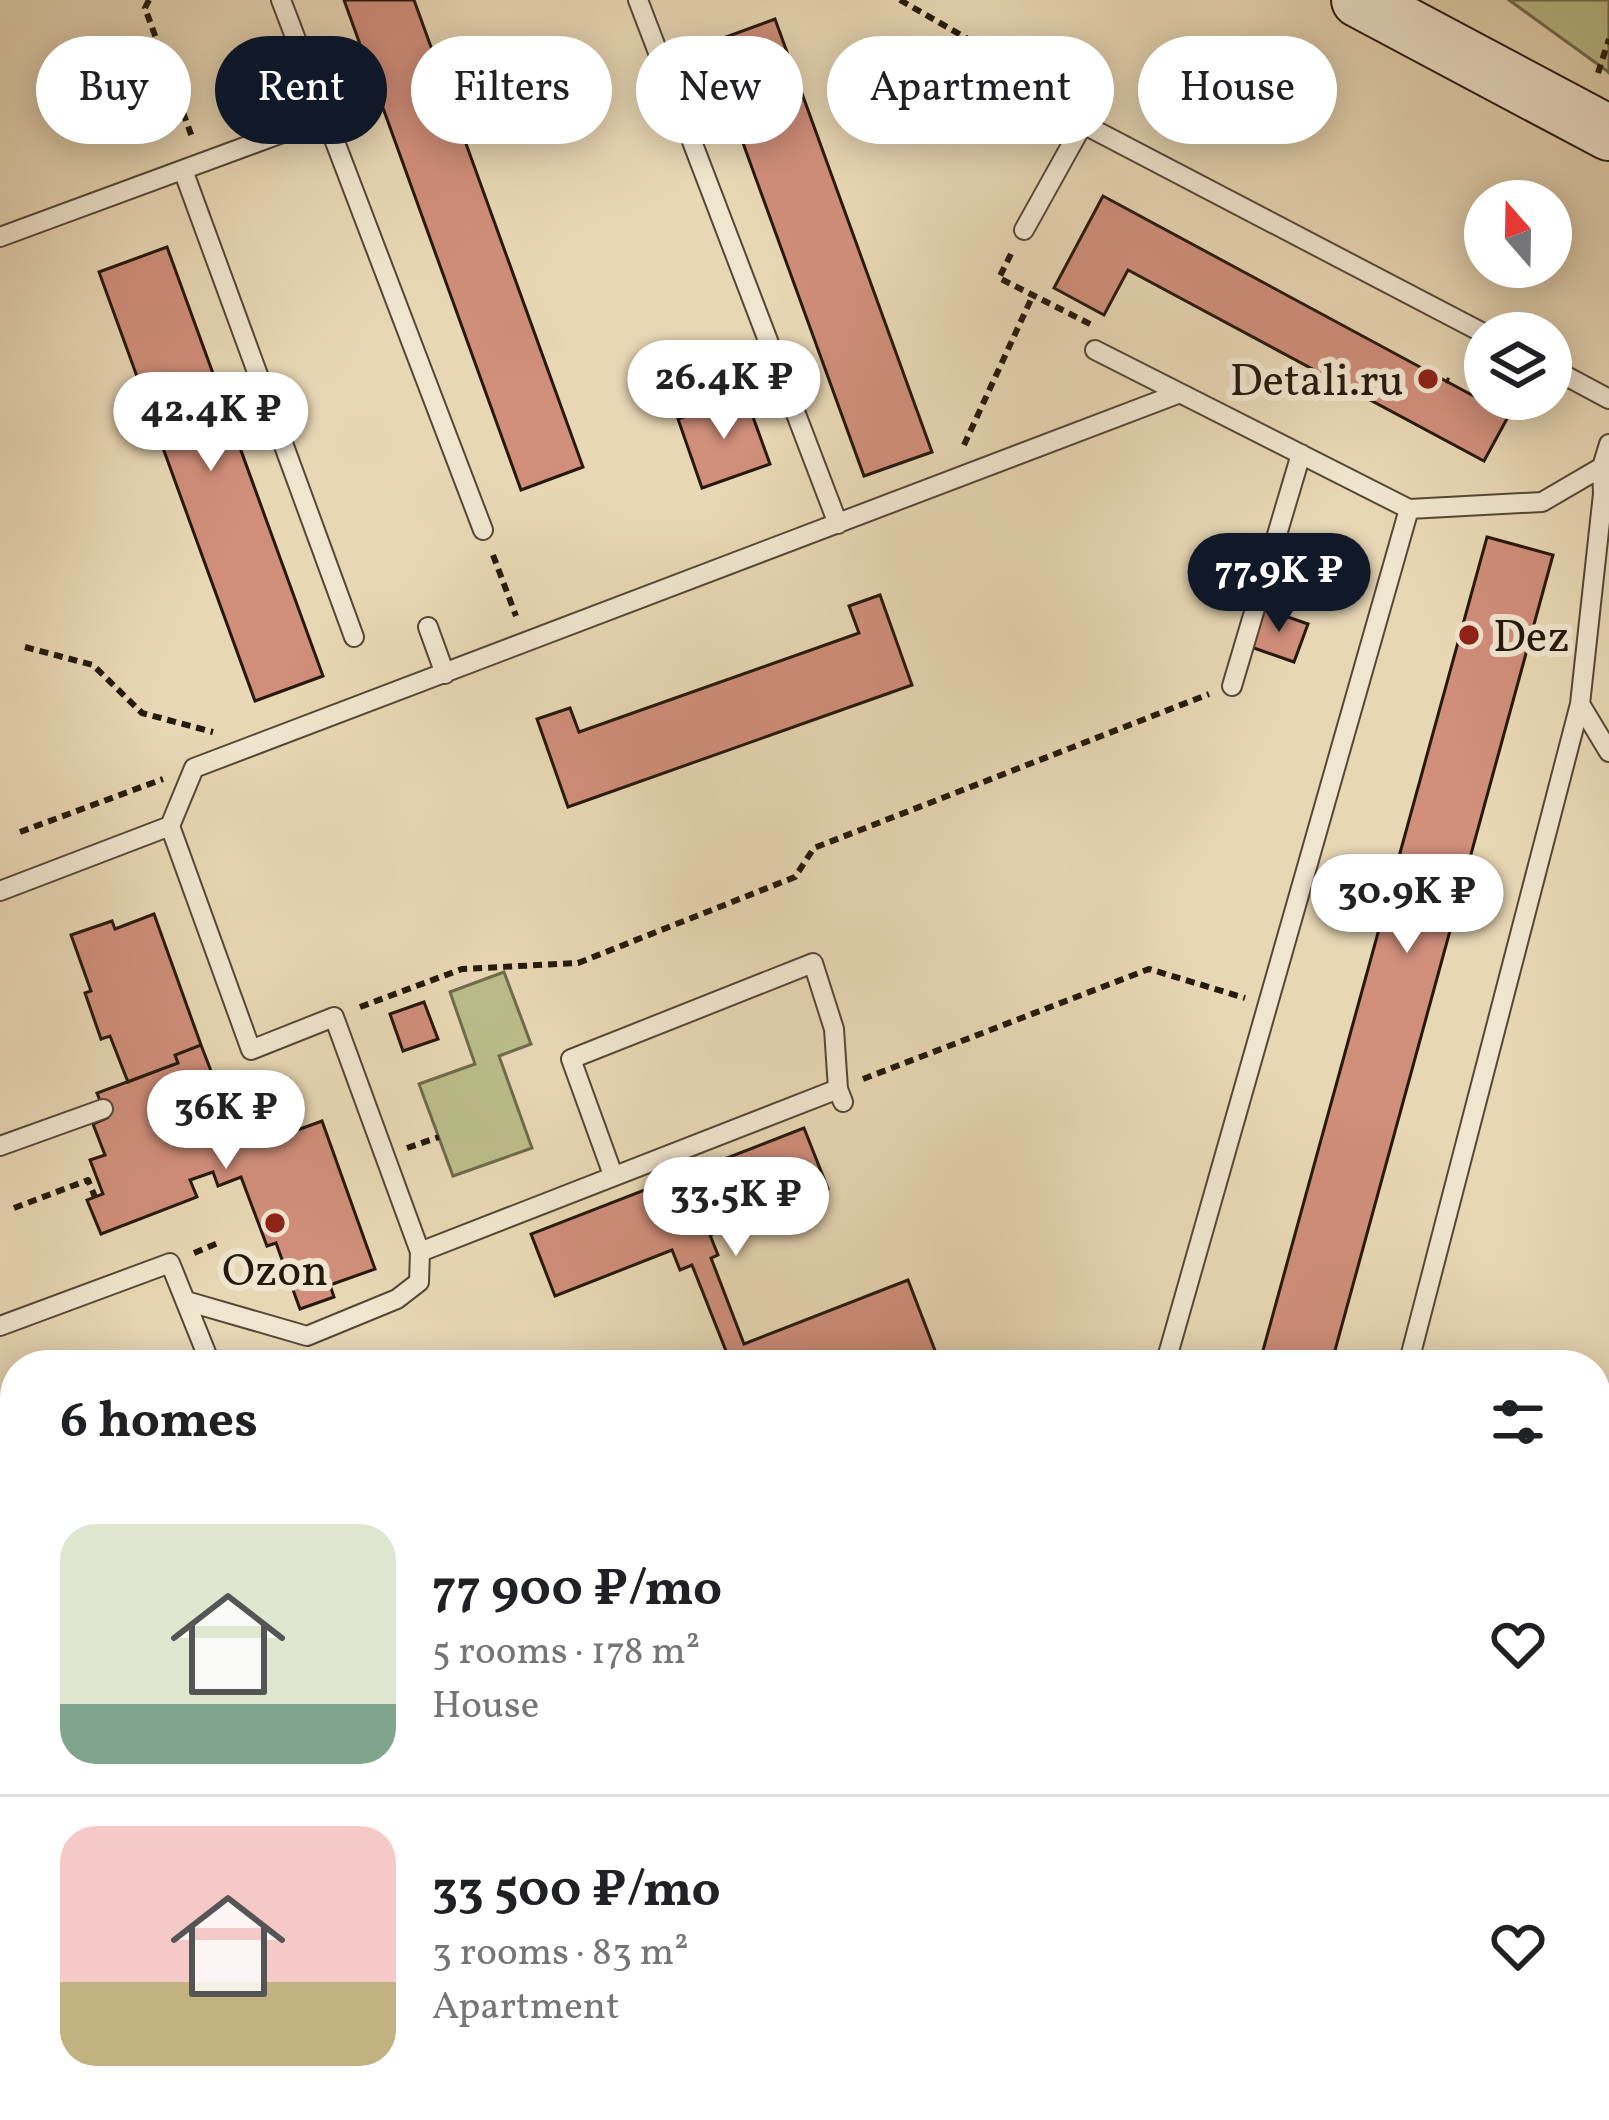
<!DOCTYPE html>
<html lang="en">
<head>
<meta charset="utf-8">
<style>
  :root { --surface:#fff; --page:#f2f2f2; --text:#202124; --muted:#757577; --line:#e0e0e0; --accent:#111827 }
  body { margin:0; font-family:Vollkorn,serif; background:var(--page); color:var(--text); height:100vh; display:flex; flex-direction:column; font-size:45px; white-space:nowrap }
  * { box-sizing:border-box; margin:0 }
  p { font-size:39px; color:var(--muted) }
  .icon { flex:none; width:66px; height:66px; fill:none; stroke:currentColor; stroke-width:2; stroke-linecap:round; stroke-linejoin:round }
  .map { position:relative; flex:1; overflow:hidden }
  .drawer { position:absolute; left:0px; top:1350px; width:1611px; height:771px; display:flex; flex-direction:column; background:var(--surface); border-radius:48px 48px 0 0; box-shadow:0 6px 30px #0003 }
  .drawer>* { flex:none }
  .guide { position:absolute; left:36px; top:36px; width:1539px; height:108px; display:flex; gap:24px }
  .needle { width:78px; rotate:340deg }
  .fabs { position:absolute; left:1464px; top:180px; display:grid; gap:24px }
  .fabs a { display:grid; place-items:center; width:108px; height:108px; border-radius:50%; background:var(--surface); box-shadow:0 6px 30px #0003; font-size:60px }
  .price { position:absolute; translate:-50% -102px; padding:0 27px; border-radius:42px; background:#fff; color:#222; font-size:39px; line-height:78px; filter:drop-shadow(0 3px 6px #0008) }
  .price::after { content:''; position:absolute; left:50%; top:72px; width:36px; height:27px; margin-left:-18px; background:inherit; clip-path:polygon(0 0,100% 0,50% 100%) }
  .price.active { background:var(--accent); color:#fff }
  ul { padding:0; list-style:none }
  li { display:flex; align-items:center; gap:36px; height:300px; padding:0 60px }
  li+li { border-top:3px solid var(--line) }
  li span { display:grid; place-items:center; flex:none; width:336px; height:240px; border-radius:36px; color:#555 }
  li>.icon { margin-inline-start:auto }
  span .icon { width:144px; height:144px; fill:#fffc; stroke-width:1 }
  li b { font-size:51px }
  h2 { display:flex; justify-content:space-between; align-items:center; height:144px; padding:0 60px; font-size:51px }
  .pill { padding:0 42px; border-radius:54px; background:var(--surface); box-shadow:0 6px 30px #0003; font-size:42px; line-height:108px }
  .pill.active { background:var(--accent); color:#fff }
  .map>svg:first-child { display:block }
  .green { fill:#bbbd8a; stroke:#706b4b; stroke-width:3 }
  .building { fill:#d08e7b; stroke:#25190c; stroke-width:3 }
  .lines { fill:none; stroke-linecap:round; stroke-linejoin:round }
  .service-casing { stroke:#564836; stroke-width:22 }
  .minor-casing { stroke:#564836; stroke-width:44 }
  .secondary-casing { stroke:#25190c; stroke-width:58 }
  .path { stroke:#25190c; stroke-width:6; stroke-dasharray:9 6; stroke-linecap:butt }
  .service { stroke:#f0e5cf; stroke-width:18 }
  .minor { stroke:#f0e5cf; stroke-width:39 }
  .secondary { stroke:#f0e5cf; stroke-width:54 }
  .poi-dot { fill:#8f2418; stroke:#f0e5cf; stroke-width:4.5 }
  .labels { text-anchor:middle; stroke-width:12; stroke-linejoin:round; paint-order:stroke }
  .poi-label { font-size:45px; fill:#25190c; stroke:#f0e5cf; text-anchor:end }
</style>
</head>
<body>
<div class="map">
<svg width="1609" height="2120" viewBox="0 0 1609 2120">
  <rect width="100%" height="100%" fill="#e8d7b5"/>
  <filter id="stains"><feTurbulence type="fractalNoise" baseFrequency=".00167" numOctaves="4"/><feColorMatrix values="0 0 0 0 .2 0 0 0 0 .09 0 0 0 0 .02 0 0 0 .5 -.17"/></filter>
  <radialGradient id="worn" r=".72"><stop offset=".6" stop-color="#630" stop-opacity="0"/><stop offset="1" stop-color="#630" stop-opacity=".3"/></radialGradient>
  <path class="green" d="M1509,0H1609V73L1607,71Z
    M504,972L531,1044L499,1056L532,1148L453,1176L419,1084L475,1064L450,992Z"/>
  <path class="building" d="M344,0H414L583,467L521,490Z
    M775,19L932,452L864,476L707,44Z
    M1103,196L1509,415L1484,461L1128,270L1104,315L1054,288Z
    M167,247L323,676L255,701L99,272Z
    M745,395L770,464L702,488L678,419Z
    M1487,537L1553,555L1331,1365H1259Z
    M880,595L912,685L568,807L537,719L570,708L579,732L859,633L849,606Z
    M1265,609L1308,624L1294,662L1251,647Z
    M154,914L201,1045L175,1055L178,1063L128,1082L110,1036L101,1039L85,993L91,991L71,935L112,921L115,929Z
    M424,1002L438,1039L403,1051L390,1014Z
    M201,1045L238,1141L278,1127L281,1136L322,1121L375,1269L330,1285L334,1297L300,1309L276,1243L267,1246L241,1177L218,1186L213,1172L190,1180L197,1197L101,1234L87,1200L103,1194L90,1160L105,1155L93,1124L107,1118L97,1093L178,1063L175,1055Z
    M804,1128L828,1189L710,1235L718,1255L711,1258L744,1344L908,1280L939,1361L929,1365H690L726,1351L692,1265L680,1270L672,1250L555,1296L531,1234Z
    M1596,1640L1609,1644V1733L1596,1729Z
    M80,2106H172L177,2120H86Z
    M603,2106H759L734,2120H579Z
    M1320,2106H1531L1539,2120H1302Z"/>
  <g class="lines">
    <defs>
      <path id="service" d="M281,0L483,530
        M638,0L838,524
        M183,170L354,637
        M1024,230L1083,124L1485,334
        M0,237L326,117
        M1095,350L1409,509L1542,502L1602,467
        M1551,368L1609,399
        M428,627L445,674
        M1232,686L1301,454
        M1580,704L1609,752
        M0,891L170,826
        M0,1146L103,1109
        M613,1175L571,1059L813,963L834,1029L838,1089
        M420,1252L838,1089L843,1102
        M186,1301L307,1336L397,1299L419,1282L420,1252L334,1017L251,1050L170,826L194,768L1180,393
        M0,1326L170,1263L211,1365
        M1165,1365L1409,509
        M1408,1365L1580,704L1603,494L1602,467L1609,444
        M1596,1538L1609,1532
        M0,1972L15,1970
        M217,2106L223,2120
        M389,2106L398,2120
        M1551,2106L1560,2120
        M1267,2117L1286,2106
        M446,2120L472,2106"/>
      <path id="minor" d="M1596,1820L1609,1819
        M1002,2120L1022,2106"/>
      <path id="secondary" d="M1359,0L1609,133"/>
    </defs>
    <use href="#service" class="service-casing"/>
    <use href="#minor" class="minor-casing"/>
    <use href="#secondary" class="secondary-casing"/>
    <path class="path" d="M149,0L145,8L192,137
      M900,0L1072,99
      M1598,73L1609,39
      M1011,254L999,278L1092,325
      M1446,380L1449,381
      M964,445L1033,295
      M493,555L516,616
      M25,647L93,665L142,713L213,732
      M20,832L163,779
      M360,1007L462,969L578,963L795,877L814,848L1209,694
      M863,1079L1149,969L1245,998
      M407,1148L439,1137
      M14,1208L88,1180L95,1197
      M194,1253L218,1243
      M0,1750H6
      M1596,2087L1609,2063
      M1062,2120L1082,2106"/>
    <use href="#service" class="service"/>
    <use href="#minor" class="minor"/>
    <use href="#secondary" class="secondary"/>
  </g>
  <g class="poi-dot">
    <circle cx="1428" cy="379" r="12"/>
    <circle cx="1469" cy="635" r="12"/>
    <circle cx="275" cy="1223" r="12"/>
  </g>
  <g class="labels">
    <g class="poi-label">
      <text x="1404" y="395">Detali.ru</text>
      <text x="1493" y="651" text-anchor="start">Dez</text>
      <text x="275" y="1285" text-anchor="middle">Ozon</text>
    </g>
  </g>
  <rect width="100%" height="100%" filter="url(#stains)"/>
  <rect width="100%" height="100%" fill="url(#worn)"/>
</svg>
<div class="fabs">
<a><svg class="needle" viewBox="-14 -14 28 28"><path d="M0-13l5 13h-10z" fill="#e53935"/><path d="M0 13l5-13h-10z" fill="#757577"/></svg></a>
<a><svg class="icon" aria-label="layers" viewBox="0 0 24 24"><path d="M12 4l9 5-9 5-9-5zM3 14l9 5 9-5"/></svg></a>
</div>
<b class="price" style="left:724px;top:442px">26.4K ₽</b>
<b class="price" style="left:211px;top:474px">42.4K ₽</b>
<b class="price active" style="left:1279px;top:635px">77.9K ₽</b>
<b class="price" style="left:1407px;top:956px">30.9K ₽</b>
<b class="price" style="left:226px;top:1172px">36K ₽</b>
<b class="price" style="left:736px;top:1259px">33.5K ₽</b>
<div class="guide">
<a class="pill">Buy</a>
<a class="pill active">Rent</a>
<a class="pill">Filters</a>
<a class="pill">New</a>
<a class="pill">Apartment</a>
<a class="pill">House</a>
</div>
<section class="drawer">
<h2>6 homes<svg class="icon" aria-label="filters" viewBox="0 0 24 24"><path d="M4 7h16M4 17h16"/><circle cx="9" cy="7" r="2"/><circle cx="15" cy="17" r="2"/></svg></h2>
<ul>
<li><span style="background:linear-gradient(#dfe7d0 75%,#7fa58c 0)"><svg class="icon" aria-label="home" viewBox="0 0 24 24"><path d="M3 11l9-7 9 7M6 9v11h12V9"/></svg></span><div><b>77 900 ₽/mo</b><p>5 rooms · 178 m²</p><p>House</p></div><svg class="icon" aria-label="heart" viewBox="0 0 24 24"><path d="M12 20l-8-8c-3-5 5-10 8-4 3-6 11-1 8 4z"/></svg></li>
<li><span style="background:linear-gradient(#f6c9c9 65%,#c2b280 0)"><svg class="icon" aria-label="home" viewBox="0 0 24 24"><path d="M3 11l9-7 9 7M6 9v11h12V9"/></svg></span><div><b>33 500 ₽/mo</b><p>3 rooms · 83 m²</p><p>Apartment</p></div><svg class="icon" aria-label="heart" viewBox="0 0 24 24"><path d="M12 20l-8-8c-3-5 5-10 8-4 3-6 11-1 8 4z"/></svg></li>
</ul>
</section>
</div>
</body>
</html>
